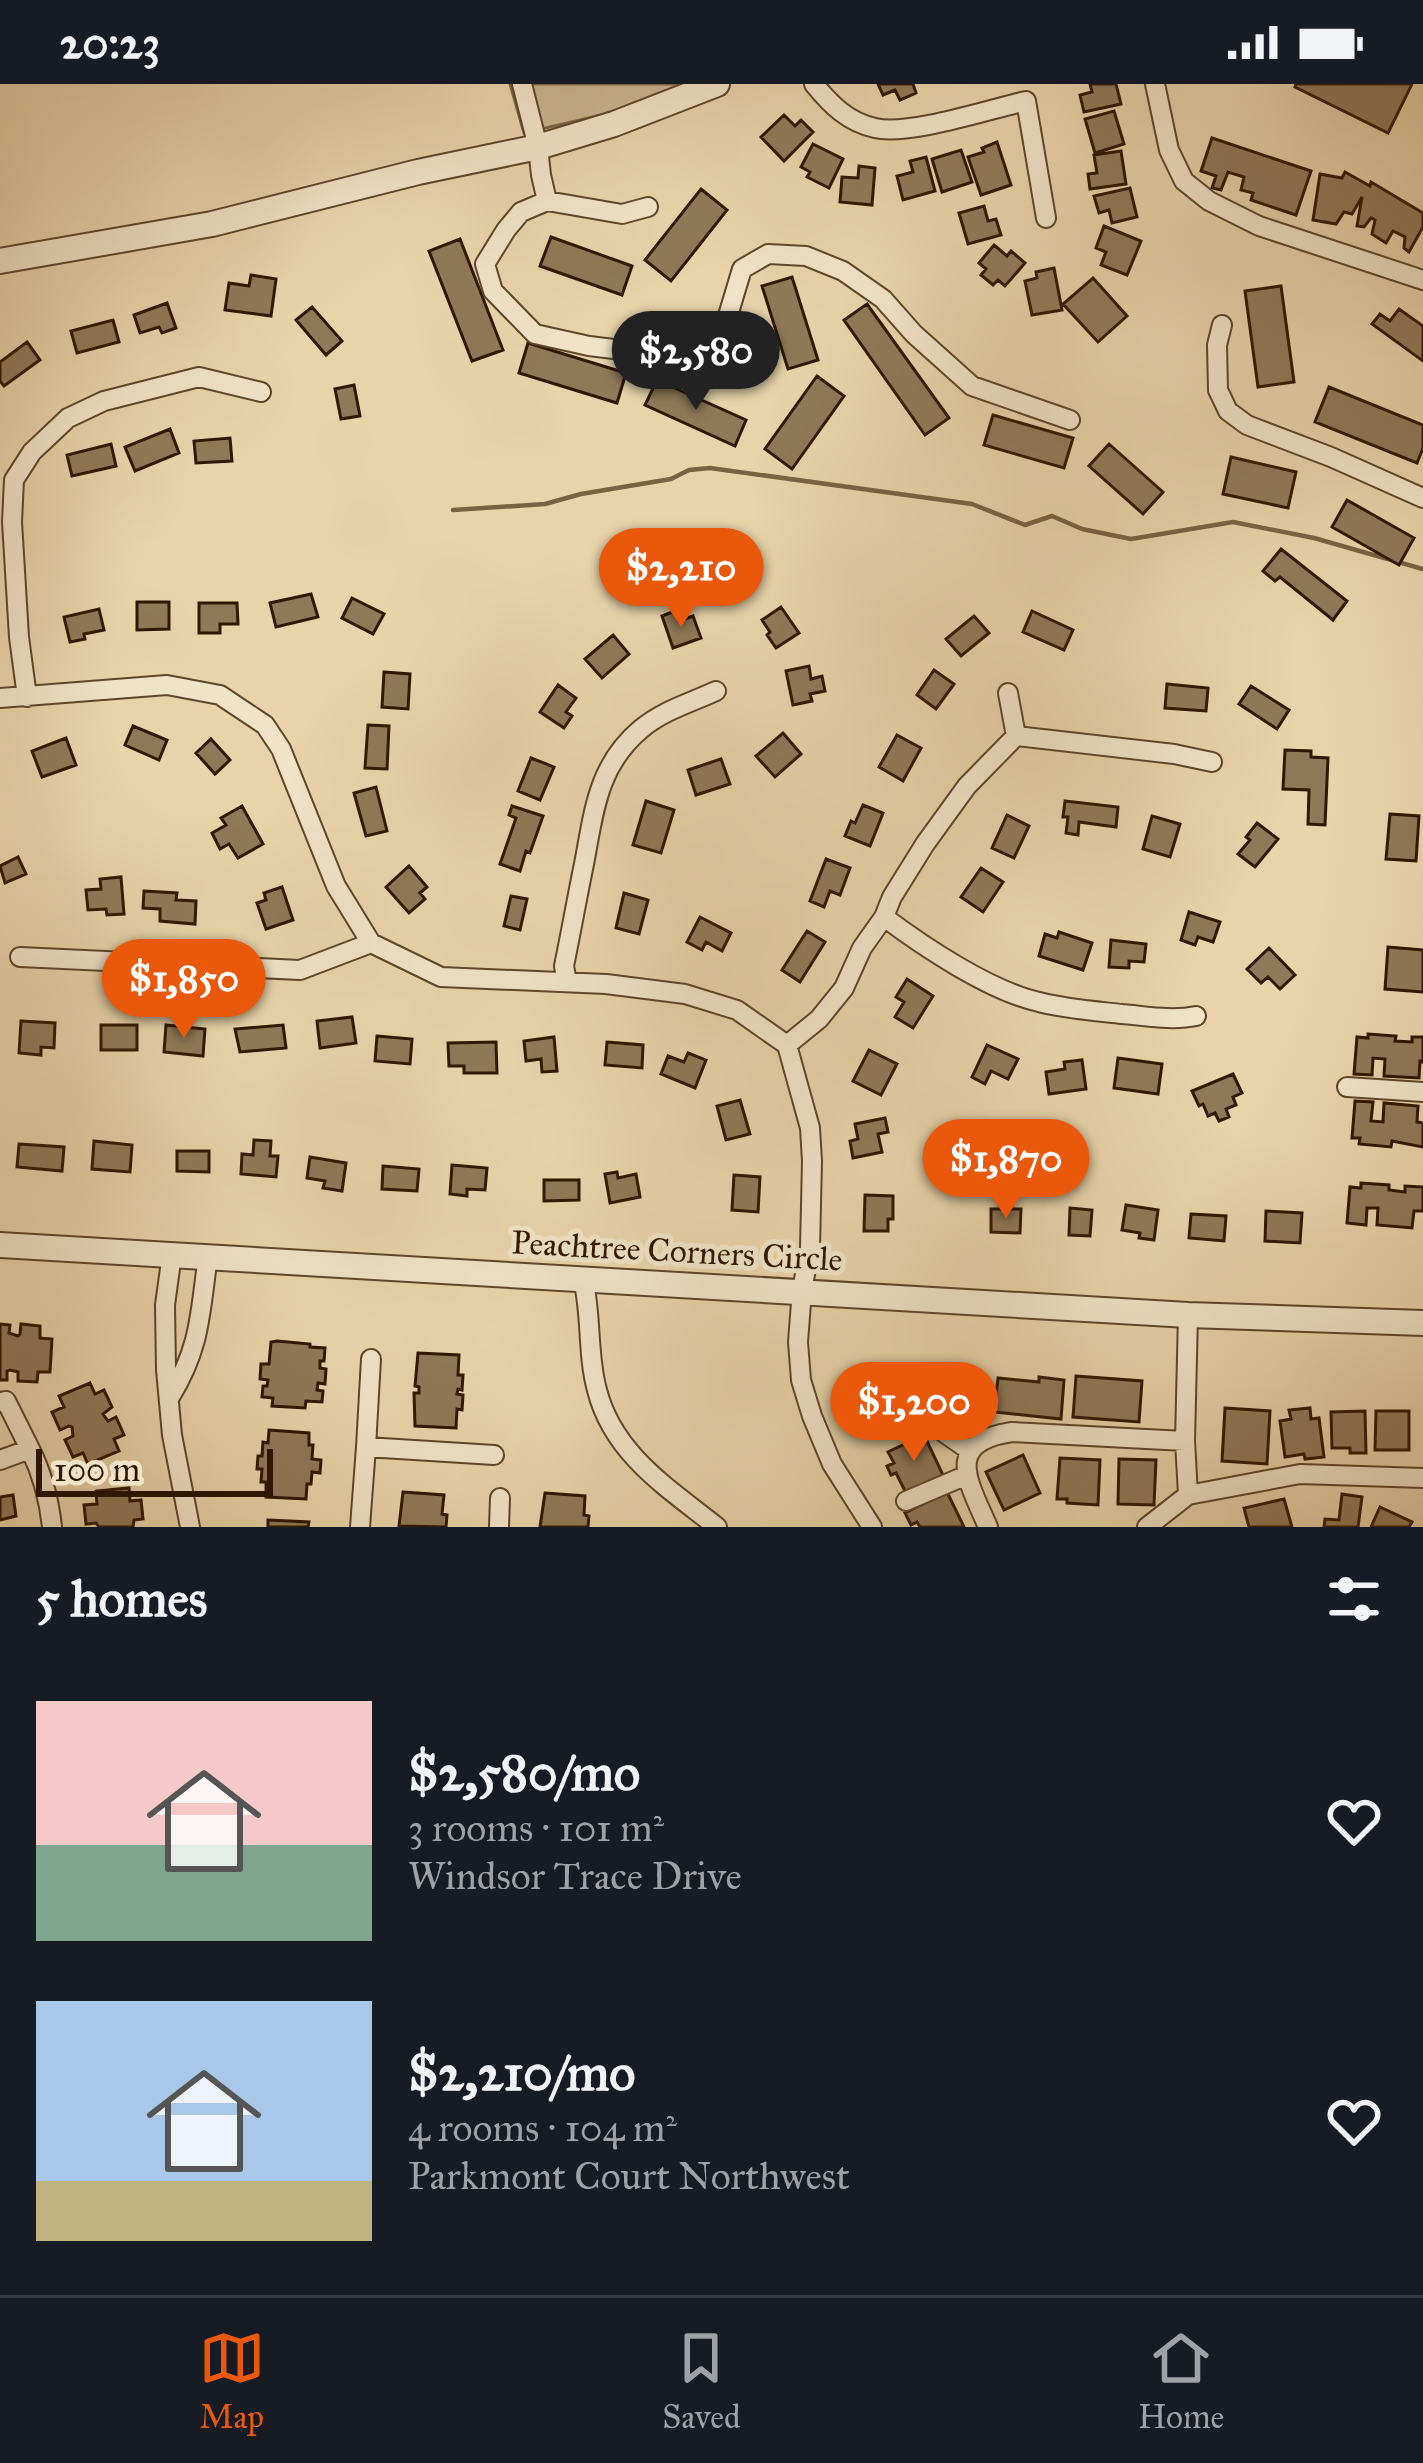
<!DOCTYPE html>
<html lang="en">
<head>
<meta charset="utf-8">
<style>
  :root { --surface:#171b24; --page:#20242c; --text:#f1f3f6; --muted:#9ea1a6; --line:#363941; --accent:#ea580c }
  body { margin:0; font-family:"IM FELL Great Primer",serif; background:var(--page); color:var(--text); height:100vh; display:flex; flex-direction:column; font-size:45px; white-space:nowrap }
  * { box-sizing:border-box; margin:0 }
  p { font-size:39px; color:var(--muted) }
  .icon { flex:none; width:66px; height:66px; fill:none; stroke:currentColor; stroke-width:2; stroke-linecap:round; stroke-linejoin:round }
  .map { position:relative; height:1443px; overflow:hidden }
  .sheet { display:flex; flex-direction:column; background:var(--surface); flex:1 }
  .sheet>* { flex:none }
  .scale { position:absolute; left:36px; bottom:30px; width:237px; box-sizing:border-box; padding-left:12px; border:6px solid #2f1700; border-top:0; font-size:33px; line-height:42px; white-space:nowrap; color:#2f1700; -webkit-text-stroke:9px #f1e3c8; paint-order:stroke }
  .price { position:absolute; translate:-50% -102px; padding:0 27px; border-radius:42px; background:var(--accent); color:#fff; font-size:39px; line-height:78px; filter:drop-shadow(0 3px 6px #0008) }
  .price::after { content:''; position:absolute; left:50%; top:72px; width:36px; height:27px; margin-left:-18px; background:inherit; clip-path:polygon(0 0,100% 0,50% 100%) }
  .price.selected { background:#222; color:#fff }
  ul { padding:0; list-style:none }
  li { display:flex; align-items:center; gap:36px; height:300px; padding:0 36px }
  li span { display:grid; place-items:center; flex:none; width:336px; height:240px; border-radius:0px; color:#555 }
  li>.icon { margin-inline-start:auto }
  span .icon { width:144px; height:144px; fill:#fffc; stroke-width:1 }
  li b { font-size:51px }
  h2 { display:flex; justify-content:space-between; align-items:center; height:144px; padding:0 36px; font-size:51px }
  .status { display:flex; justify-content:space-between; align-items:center; height:84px; padding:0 60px; background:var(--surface); direction:ltr }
  .status svg { height:33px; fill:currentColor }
  .tabs { display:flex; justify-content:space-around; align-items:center; height:168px; border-top:3px solid var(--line); background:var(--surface); font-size:33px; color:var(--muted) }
  .tabs a { display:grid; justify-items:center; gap:6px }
  .tabs .selected { color:var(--accent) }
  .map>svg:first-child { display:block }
  .green { fill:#c9b48d; stroke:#7c6646; stroke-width:3 }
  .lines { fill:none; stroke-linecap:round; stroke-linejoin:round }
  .stream { stroke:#796243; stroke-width:4.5 }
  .building { fill:#907958; stroke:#2f1700; stroke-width:3 }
  .minor-casing { stroke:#5e462a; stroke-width:22 }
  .tertiary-casing { stroke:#5e462a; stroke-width:28 }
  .minor { stroke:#f1e3c8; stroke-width:18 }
  .tertiary { stroke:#f1e3c8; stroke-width:24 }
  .labels { text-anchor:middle; stroke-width:10; stroke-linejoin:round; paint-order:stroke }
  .street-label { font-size:33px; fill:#2f1700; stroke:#f1e3c8 }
</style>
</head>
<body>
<div class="status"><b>20:23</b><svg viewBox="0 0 49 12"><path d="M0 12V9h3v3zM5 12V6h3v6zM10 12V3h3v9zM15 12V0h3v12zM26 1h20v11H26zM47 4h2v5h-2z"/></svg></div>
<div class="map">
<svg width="1423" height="1443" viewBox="0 0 1423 1443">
  <rect width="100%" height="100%" fill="#e9d4aa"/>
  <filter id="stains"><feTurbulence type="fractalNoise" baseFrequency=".00167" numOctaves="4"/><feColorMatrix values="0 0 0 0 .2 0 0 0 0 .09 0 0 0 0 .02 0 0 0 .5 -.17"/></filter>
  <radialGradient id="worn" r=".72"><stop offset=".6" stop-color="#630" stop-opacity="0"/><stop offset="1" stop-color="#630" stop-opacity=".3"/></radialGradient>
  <path class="green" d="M510,0H713L688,11L524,49Z"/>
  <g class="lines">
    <path class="stream" d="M453,426L545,420L581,410L671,395L689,386L710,384L972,420L1025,441L1052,432L1082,445L1131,455L1233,438L1314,454L1423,485"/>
  </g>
  <path class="building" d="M878,0H913L916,9L900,16L895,6L883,11Z
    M1090,0H1116L1121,20L1084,28L1080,11L1092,8Z
    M1296,0H1412L1388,49L1295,3Z
    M1114,27L1124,60L1095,69L1085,35Z
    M784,31L795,42L801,36L813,48L784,77L761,53Z
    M1212,54L1311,87L1296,131L1251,116L1253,109L1241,106L1244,93L1228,88L1221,106L1212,104L1216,92L1201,87Z
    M997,58L1011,101L981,111L968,73L984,68L982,64Z
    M813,60L843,75L829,104L807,93L810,88L801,83Z
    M961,66L972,98L942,108L932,75Z
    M1121,67L1126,100L1090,105L1088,90L1097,89L1094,71Z
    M926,73L935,107L903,116L897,92L913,88L910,77Z
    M859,82L875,84L872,121L840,118L842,93L858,94Z
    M1345,88L1370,102L1371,98L1423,129V143L1409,168L1404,164L1405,153L1393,147L1386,159L1372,150L1375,136L1371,134L1364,143L1357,142L1362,113L1352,130L1344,128L1336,140L1313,136L1320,90L1342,94Z
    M1130,104L1137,133L1112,139L1109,126L1099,129L1094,112Z
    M701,105L727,126L671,197L645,176Z
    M984,122L988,137L996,135L1001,151L968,160L959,129Z
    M1104,142L1141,157L1127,191L1101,181L1106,168L1096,164Z
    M551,153L632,182L622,211L540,182Z
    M460,155L503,266L472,277L429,167Z
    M994,161L1007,172L1011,167L1025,179L1005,202L998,196L993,201L981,191L986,185L979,179Z
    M1054,184L1062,226L1032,231L1025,197L1037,194L1036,188Z
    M251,191L276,195L271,232L225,226L229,199L249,202Z
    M792,193L818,276L788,285L762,202Z
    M1093,194L1127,232L1098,258L1063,220Z
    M1281,202L1294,298L1258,303L1245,207Z
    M167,219L176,244L162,249L159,243L140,249L134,231Z
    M867,220L949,334L925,351L844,236Z
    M312,223L342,257L326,271L296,236Z
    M1399,225L1423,242V277L1372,240L1380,230L1390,237Z
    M113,236L119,258L77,269L71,247Z
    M27,258L40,276L4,302L0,297V278Z
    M528,259L626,289L617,319L519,289Z
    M817,292L844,312L792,385L765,365Z
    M657,296L746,336L735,362L645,321Z
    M354,301L360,332L341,335L335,305Z
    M1329,303L1423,341V364L1417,379L1315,338Z
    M993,331L1073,354L1064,384L984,361Z
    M170,345L179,369L135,387L125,363Z
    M230,354L232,377L196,379L194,357Z
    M111,360L116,382L72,392L67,371Z
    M1109,360L1163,408L1143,430L1089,382Z
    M1231,373L1296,388L1288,424L1223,410Z
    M1347,416L1414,454L1399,481L1332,443Z
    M1281,465L1347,517L1333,536L1280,493L1275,497L1263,487Z
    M311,510L318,533L276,543L270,519Z
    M352,514L384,530L373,550L342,534Z
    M137,518H169V545L137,546Z
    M199,519H237L238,540H220V549H199Z
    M781,523L799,549L776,564L767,551L770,548L762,536Z
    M99,525L104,546L84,550L85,555L70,558L64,533Z
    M675,527L679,537L693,532L701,554L673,564L662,532Z
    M1032,527L1073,546L1064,566L1023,548Z
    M974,532L989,549L961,572L946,555Z
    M613,551L629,570L602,594L585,575Z
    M809,582L811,595L822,592L825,607L810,610L812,617L793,621L786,587Z
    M934,586L954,600L936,625L917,611Z
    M384,588L410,590L408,625L382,623Z
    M1167,600L1208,604L1206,627L1165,624Z
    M558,601L576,614L566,628L572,632L564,644L540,628Z
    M1251,602L1289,626L1277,645L1239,620Z
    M368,641L389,642L387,685L365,684Z
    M133,642L167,656L159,676L125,661Z
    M783,649L801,670L775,693L756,672Z
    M897,651L921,664L903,697L879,683Z
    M66,654L76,681L42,693L32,667Z
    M211,655L230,676L215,690L196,669Z
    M1285,666L1311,667V673L1328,674L1325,741L1308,740L1309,706L1283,705Z
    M531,674L554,683L540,716L518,707Z
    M721,675L730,700L696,711L688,686Z
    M376,703L387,747L366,752L354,709Z
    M646,717L674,726L661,769L633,761Z
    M1065,717L1118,723L1116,743L1079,738L1078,751L1066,749L1068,733H1063Z
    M863,721L883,729L870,762L845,752L851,737L855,739Z
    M242,722L263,760L238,774L229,760L220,765L212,749L226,741L221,734Z
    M512,722L543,732L530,769L526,767L520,787L500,780L516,734L509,731Z
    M1390,730L1419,732L1416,777L1386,775Z
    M1007,731L1029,742L1014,774L992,764Z
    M1152,732L1180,740L1170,773L1143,765Z
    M1257,739L1278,755L1255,783L1238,770L1250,756L1246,753Z
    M18,773L26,790L5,799L0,782Z
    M826,775L850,784L840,811L830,807L824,823L810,817Z
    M409,782L427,803L420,809L425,815L409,829L386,803Z
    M981,784L1003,798L983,828L961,813Z
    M121,793L124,830L107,831L106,825L88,826L86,806L101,805L100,795Z
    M282,803L293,836L266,845L257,819L266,816L264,809Z
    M144,807L177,809L176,816L196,817L195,840L160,837V825L143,824Z
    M624,809L648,816L639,850L616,844Z
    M511,812L527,815L520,846L504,842Z
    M1189,828L1220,838L1213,858L1198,853L1195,861L1181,856Z
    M700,833L731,849L722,867L706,858L702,866L687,858Z
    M807,847L825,858L800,898L782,886Z
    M1059,848L1092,859L1083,886L1039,872L1045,850L1057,854Z
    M1111,856L1146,860L1144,878L1129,877V884L1109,883Z
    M1388,863L1423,866V908L1385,905Z
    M1269,864L1295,891L1280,905L1268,893L1261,899L1247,885Z
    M907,895L933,912L913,944L895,933L904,918L896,913Z
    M352,933L356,959L320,964L317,937Z
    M21,937L55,939L54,964L41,963V971L19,969Z
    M101,941H137V966H101Z
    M166,941L205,945L203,972L164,968Z
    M283,941L286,964L240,968L235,945Z
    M1368,950L1396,952L1395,957L1412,958V953H1423V978L1420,977L1419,994L1384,992L1385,975L1373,974L1372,991L1354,990L1357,953L1368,954Z
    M377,952L412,955L410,980L375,977Z
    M554,953L557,987L542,988L541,975L526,977L524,957Z
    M496,958L497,989H464V982H449L448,959Z
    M607,958L643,961L642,984L605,981Z
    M987,961L1018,975L1008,995L991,987L985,1000L972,993Z
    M869,966L897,980L881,1011L853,997Z
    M688,969L706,976L695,1004L661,990L668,972L684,978Z
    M1118,974L1162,980L1158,1010L1114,1004Z
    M1082,976L1086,1005L1049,1010L1046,988L1065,985L1064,978Z
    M1233,990L1242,1009L1233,1013L1236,1021L1226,1025L1229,1033L1219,1037L1215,1029L1208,1032L1203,1020L1199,1022L1192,1007Z
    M740,1016L750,1050L726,1056L717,1022Z
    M1355,1017L1373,1018L1371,1037L1383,1038L1384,1019L1418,1022L1417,1038L1423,1039V1063L1392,1057L1391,1063L1359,1060L1360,1054H1352Z
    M885,1034L888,1048L878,1050L882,1068L853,1074L850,1057L858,1055L855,1040Z
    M254,1056L271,1057L270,1072H278L276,1093L241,1090L242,1070L253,1071Z
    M94,1057L132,1061L130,1088L92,1085Z
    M19,1060L64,1063L62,1087L17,1083Z
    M177,1067H209V1088L177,1087Z
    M310,1073L346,1079L342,1107L323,1104L325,1097L307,1094Z
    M452,1081L487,1084L485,1106L467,1105V1112L450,1110Z
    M383,1082L419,1085L417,1107L382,1105Z
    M617,1088L618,1094L636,1090L640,1113L610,1119L605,1090Z
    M734,1091L760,1093L758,1128L732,1126Z
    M544,1096H579V1116L544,1117Z
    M1361,1099L1389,1101V1106L1405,1108V1102L1423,1103V1127H1414L1412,1144L1377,1141L1378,1124H1367L1366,1141L1347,1139L1350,1103L1361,1104Z
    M865,1111L893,1112V1135H888V1147H864Z
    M1126,1121L1158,1126L1154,1156L1139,1154L1140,1149L1122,1146Z
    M1070,1124L1092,1126L1090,1152L1069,1151Z
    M991,1125H1021L1020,1149L991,1148Z
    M1266,1127L1302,1129L1300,1159L1265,1157Z
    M1191,1130L1226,1132L1224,1157L1189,1154Z
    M0,1240L10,1241L9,1249L18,1252L20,1250L21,1240L40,1242V1254L52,1255L50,1288H38L37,1298L18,1297V1288L10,1286L7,1287V1296H0Z
    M277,1257L310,1260V1263L325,1264L324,1277H320V1284L326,1285L325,1300L318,1299L317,1306L323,1307L322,1318L306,1317L305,1324L272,1322L273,1314L262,1313L263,1302H267L268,1296L260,1295L261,1280H269L271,1258Z
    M418,1269L459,1271L458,1291H463L462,1306L458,1305L457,1310L463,1311L462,1326L457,1325L456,1344L415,1342L414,1309H419V1303L415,1302Z
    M865,1283L887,1285L886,1292L919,1295L916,1327L862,1321Z
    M935,1289L980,1291L978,1331L933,1328Z
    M1076,1292L1142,1297L1139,1338L1073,1333Z
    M1039,1293L1064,1296L1061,1335L994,1328L998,1294L1039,1298Z
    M90,1299L95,1310L104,1306L112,1323L103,1330L108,1337L116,1333L124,1351L114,1355L119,1367L88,1380L83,1369L73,1373L65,1356L73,1352L72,1343L69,1342L60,1346L52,1328L64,1323L59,1312Z
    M1225,1324L1270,1327L1267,1380L1222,1377Z
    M1310,1324L1311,1335L1319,1334L1324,1373L1305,1375L1304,1370L1285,1373L1280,1337L1291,1335L1289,1326Z
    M1365,1327L1366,1369H1350V1364H1332L1331,1328Z
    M1376,1327H1409V1366H1375Z
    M269,1346L309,1349V1361H313L312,1375L321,1376L320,1389L312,1388L311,1400H307L306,1415L266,1413V1398H261L262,1385H257L258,1372H262L263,1358L268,1359Z
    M924,1351L943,1391L906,1409L896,1389L891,1391L887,1382L894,1379L888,1368Z
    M1023,1371L1040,1409L1004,1426L986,1388Z
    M1060,1374L1100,1376L1098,1421L1067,1419V1415H1057Z
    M1119,1375L1156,1376L1154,1421L1118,1420Z
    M129,1404L130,1417L141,1416L143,1435L134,1436L133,1443H99L96,1439L86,1440L84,1421L97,1420L96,1407Z
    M403,1408L444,1411L442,1430L447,1431L446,1443L399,1442Z
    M947,1408L964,1443H920L917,1438L911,1441L905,1429Z
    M545,1409L585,1412L584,1431L589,1432L588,1443H540Z
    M1342,1410L1362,1413L1358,1443H1324L1325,1435L1339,1436Z
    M13,1411L16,1432L0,1436V1413Z
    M1284,1415L1292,1443H1249L1244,1424Z
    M1380,1423L1412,1438L1409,1443H1371Z
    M268,1436L309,1438L308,1443H268Z"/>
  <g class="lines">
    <defs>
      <path id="minor" d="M522,0L538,63L541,91L547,117
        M814,0C831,21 848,38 875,44C909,52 990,25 1026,17L1046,134
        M1155,0L1169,66L1184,97L1209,117L1259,142L1423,196
        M648,123L622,130L547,117L521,128L506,146L485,180L493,207L535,250L589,262L655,270L695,266L727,235L742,185L768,170L806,172L843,187L883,215L914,250L972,302L1070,336
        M1222,241L1217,261L1218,306L1228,327L1247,341L1331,373L1423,414
        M1008,609L1016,652
        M27,613L19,553L12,438L14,396L32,368L68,334L104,317L199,293L261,308
        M0,614L167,601L220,611L265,641L281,665L336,802L371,859L441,893L606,900L685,910L737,926L787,961L810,1044L812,1077L810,1164L802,1206L798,1258L801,1296L812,1332L832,1380L872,1443
        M884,833C924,863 990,907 1039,918C1066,925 1094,927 1122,930C1146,932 1172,937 1196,932
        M20,873L300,886L371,859
        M567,898L564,882C571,848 577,814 584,780C594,728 597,682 641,645C664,626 690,619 716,607
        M787,961L819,935L844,904L862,864L884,833L892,813L925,760L967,702L1016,652L1174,670L1212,678
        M1347,1003L1423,1008
        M172,1170L165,1221L166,1286L172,1351L190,1443
        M583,1195C592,1232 587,1270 597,1306C613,1370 668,1404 717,1443
        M1188,1231L1185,1357L1188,1411
        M170,1313C201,1263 200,1228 208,1172
        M0,1318L6,1317L30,1365
        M884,1332L926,1336L969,1366
        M366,1363L371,1275
        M0,1376L30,1365C43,1391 49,1415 52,1443
        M906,1417L967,1391
        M360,1443L366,1363L494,1371
        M499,1443L500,1414
        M988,1443C968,1397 943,1358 1012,1348L1185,1357
        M1147,1443L1188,1411L1300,1390L1423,1394"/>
      <path id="tertiary" d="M0,177L212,140L418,88L538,63L614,40L717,0
        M0,1161L1188,1231L1423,1239"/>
    </defs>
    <use href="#minor" class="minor-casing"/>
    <use href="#tertiary" class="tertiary-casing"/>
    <use href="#minor" class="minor"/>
    <use href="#tertiary" class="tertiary"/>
  </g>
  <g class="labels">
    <g class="street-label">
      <text transform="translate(677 1166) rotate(3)" y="12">Peachtree Corners Circle</text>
    </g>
  </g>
  <rect width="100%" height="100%" filter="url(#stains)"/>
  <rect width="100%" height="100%" fill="url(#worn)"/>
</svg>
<div class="scale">100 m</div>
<b class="price selected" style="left:696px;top:329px">$2,580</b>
<b class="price" style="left:681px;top:546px">$2,210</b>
<b class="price" style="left:184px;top:957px">$1,850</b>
<b class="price" style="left:1006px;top:1137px">$1,870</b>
<b class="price" style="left:914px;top:1380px">$1,200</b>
</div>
<section class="sheet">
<h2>5 homes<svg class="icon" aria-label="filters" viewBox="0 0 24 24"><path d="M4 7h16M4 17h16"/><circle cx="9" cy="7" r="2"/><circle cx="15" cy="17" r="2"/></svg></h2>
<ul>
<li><span style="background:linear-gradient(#f6c9c9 60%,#7fa58c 0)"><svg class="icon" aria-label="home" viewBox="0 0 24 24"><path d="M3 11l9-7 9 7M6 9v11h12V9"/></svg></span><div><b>$2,580/mo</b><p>3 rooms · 101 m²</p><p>Windsor Trace Drive</p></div><svg class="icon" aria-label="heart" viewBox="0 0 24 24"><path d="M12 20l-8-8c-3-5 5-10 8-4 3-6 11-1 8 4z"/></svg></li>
<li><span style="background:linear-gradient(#a9c7e8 75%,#c2b280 0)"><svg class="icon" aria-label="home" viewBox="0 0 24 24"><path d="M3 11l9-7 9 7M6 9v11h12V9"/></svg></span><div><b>$2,210/mo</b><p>4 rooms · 104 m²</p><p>Parkmont Court Northwest</p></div><svg class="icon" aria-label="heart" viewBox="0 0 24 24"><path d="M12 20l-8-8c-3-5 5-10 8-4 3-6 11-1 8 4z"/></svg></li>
</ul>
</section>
<nav class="tabs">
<a class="selected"><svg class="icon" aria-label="map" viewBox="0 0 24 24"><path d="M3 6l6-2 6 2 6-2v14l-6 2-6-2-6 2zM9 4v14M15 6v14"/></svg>Map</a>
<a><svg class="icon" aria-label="saved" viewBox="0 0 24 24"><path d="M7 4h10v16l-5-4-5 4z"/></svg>Saved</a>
<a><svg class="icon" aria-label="home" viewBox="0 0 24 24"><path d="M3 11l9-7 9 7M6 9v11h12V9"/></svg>Home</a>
</nav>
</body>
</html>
